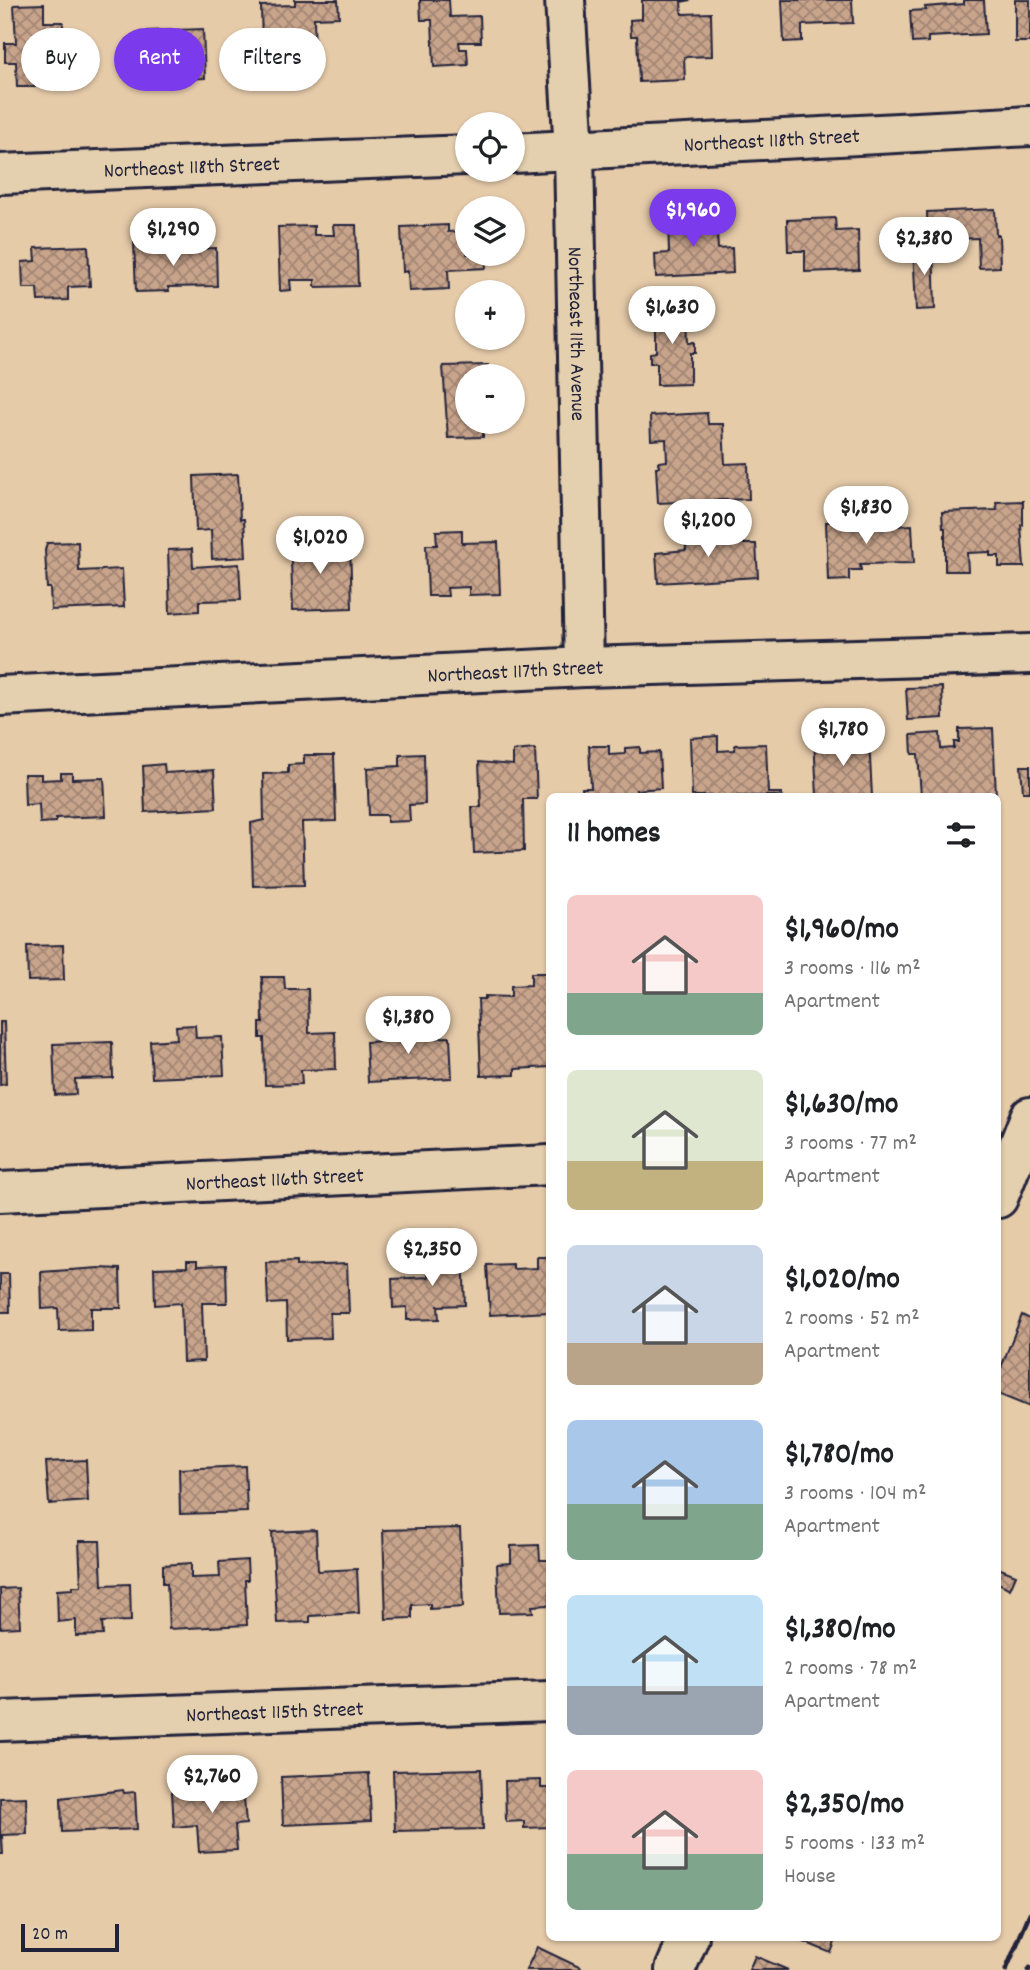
<!DOCTYPE html>
<html lang="en">
<head>
<meta charset="utf-8">
<style>
  :root { --surface:#fff; --page:#f6f6f6; --text:#202124; --muted:#757577; --accent:#7c3aed }
  body { margin:0; font-family:Dekko,sans-serif; background:var(--page); color:var(--text); height:100vh; display:flex; flex-direction:column; font-size:26px; white-space:nowrap }
  * { box-sizing:border-box; margin:0 }
  p { font-size:23px; color:var(--muted) }
  .icon { flex:none; width:38px; height:38px; fill:none; stroke:currentColor; stroke-width:2; stroke-linecap:round; stroke-linejoin:round }
  .map { position:relative; flex:1; overflow:hidden }
  .details { position:absolute; left:546px; top:793px; width:455px; height:1148px; display:flex; flex-direction:column; background:var(--surface); border-radius:10px; box-shadow:0 2px 5px #0004 }
  .details>* { flex:none }
  .guide { position:absolute; left:21px; top:28px; width:420px; height:63px; display:flex; gap:14px }
  .tools { position:absolute; left:455px; top:112px; display:grid; gap:14px }
  .tools a { display:grid; place-items:center; width:70px; height:70px; border-radius:50%; background:var(--surface); box-shadow:0 2px 5px #0004; font-size:35px }
  .scale { position:absolute; left:21px; bottom:18px; width:98px; box-sizing:border-box; padding-left:7px; border:4px solid #22223b; border-top:0; font-size:19px; line-height:24px; white-space:nowrap; color:#22223b; -webkit-text-stroke:5px #e4d0ae; paint-order:stroke }
  .price { position:absolute; translate:-50% -60px; padding:0 16px; border-radius:24px; background:#fff; color:#222; font-size:23px; line-height:46px; filter:drop-shadow(0 2px 4px #0008) }
  .price::after { content:''; position:absolute; left:50%; top:42px; width:21px; height:16px; margin-left:-10px; background:inherit; clip-path:polygon(0 0,100% 0,50% 100%) }
  .price.on { background:var(--accent); color:#fff }
  ul { padding:0; list-style:none }
  li { display:flex; align-items:center; gap:21px; height:175px; padding:0 21px }
  li span { display:grid; place-items:center; flex:none; width:196px; height:140px; border-radius:10px; color:#555 }
  li>.icon { margin-inline-start:auto }
  span .icon { width:84px; height:84px; fill:#fffc; stroke-width:1 }
  li b { font-size:30px }
  h2 { display:flex; justify-content:space-between; align-items:center; height:84px; padding:0 21px; font-size:30px }
  .tag { padding:0 24px; border-radius:32px; background:var(--surface); box-shadow:0 2px 5px #0004; font-size:24px; line-height:63px }
  .tag.on { background:var(--accent); color:#fff }
  .map>svg:first-child { display:block }
  .building { fill:url(#building-cross-hatch); stroke:#22223b; stroke-width:2 }
  .lines { fill:none; stroke-linecap:round; stroke-linejoin:round }
  .minor-casing { stroke:#22223b; stroke-width:44 }
  .minor { stroke:#e4d0ae; stroke-width:38 }
  .rail { stroke:#22223b; stroke-width:5 }
  .labels { text-anchor:middle; stroke-width:7; stroke-linejoin:round; paint-order:stroke }
  .street-label { font-size:21px; fill:#22223b; stroke:#e4d0ae }
</style>
</head>
<body>
<div class="map">
<svg width="1030" height="1970" viewBox="0 0 1030 1970">
  <defs>
    <pattern id="building-cross-hatch" width="8" height="8" patternUnits="userSpaceOnUse" patternTransform="scale(1.75)"><rect width="8" height="8" fill="#c8a48b"/><path d="M0 0l8 8M0 8l8-8" fill="none" stroke="#a28573"/></pattern>
  </defs>
  <rect width="100%" height="100%" fill="#e6cba9"/>
  <filter id="ink" filterUnits="userSpaceOnUse"><feTurbulence type="fractalNoise" baseFrequency=".0143" numOctaves="2"/><feDisplacementMap in="SourceGraphic" scale="14" xChannelSelector="R" yChannelSelector="G"/><feConvolveMatrix kernelMatrix="1 2 1 2 8 2 1 2 1" color-interpolation-filters="sRGB"/></filter>
  <g filter="url(#ink)">
    <path class="building" d="M295,0H338L339,17L314,18L315,58L300,59L301,65H277V49H262L261,6L295,5Z
      M420,0H449L450,17L480,16L481,42H459L460,49H467L468,65L434,67L432,20H421Z
      M642,0H691L681,2L682,14L711,13L712,56L684,57L685,80L639,82L637,36H631L630,20L642,19Z
      M782,0H852L853,23L802,25V41L784,42Z
      M964,0H984L986,34L928,37V42L912,43L910,11L926,10L925,7L964,4Z
      M1015,0H1030V42H1015Z
      M44,4V22H63V41L81,40L82,79L35,80V87H17L16,62H5V43H16L14,5Z
      M203,29L205,78L177,79L176,68L151,69V77L135,78L134,48H149L148,31Z
      M704,207L705,234H717L718,249L732,248L733,273L656,277L655,254L669,253L668,220H683V208Z
      M995,209L996,235H999L1000,267L979,268L978,238L928,240L927,212Z
      M835,218L836,231L858,230L859,270L805,272V251H788L787,220Z
      M333,225H356L358,286L315,287V280H290L291,290L280,291L278,227L314,226V235H334Z
      M448,225V232L467,231V254H485L486,268L448,270L449,289L409,291L408,271L403,272L401,227Z
      M151,241V250L216,248L217,286L168,287L169,291L136,292L134,242Z
      M933,245L935,309L916,310L913,246Z
      M88,246L90,286L68,287V300L38,301L37,288H23L22,262L36,261L35,248Z
      M688,309L689,343L695,342V353H690V384L657,385V363H650V353L656,352V325H650L649,310Z
      M488,365L489,376H467V422H483V437L448,438L443,366Z
      M707,413L708,424H723L725,464L748,463L749,499L658,503L656,467H659L658,462L667,461L666,439L651,440L650,416Z
      M238,474L240,519H244L246,557L212,559L211,530L196,531L194,476Z
      M1023,501V525H1021L1024,567H999V556H990V552L967,553L968,571H945V528H943L942,512L997,510L996,502Z
      M873,520L874,527L912,525L914,563L860,564L861,570H849V580L828,581L826,522Z
      M711,526L712,545L725,544V534L743,532L744,544H756L758,577L658,583L656,553L686,550L685,528Z
      M462,530V543L498,542L500,594L469,595V587L447,588L448,596H428L426,545H437L436,531Z
      M319,536L320,560H331L330,547L350,545L352,608L293,610L290,537Z
      M78,542L79,571L122,569L124,607L51,610L50,588H47L45,550L47,543Z
      M192,549L193,567L239,564L241,600L199,601V611L170,613L168,550Z
      M942,687L943,718L908,720L906,688Z
      M993,728L996,796H921L918,754H912L911,735L940,733L941,749L954,748V742H959V729Z
      M718,736V751L735,750V745L766,744L768,793H782V796H692L690,738Z
      M834,738L835,742L869,739L872,796H817L814,739Z
      M589,746H609V755L625,754V748L640,747V753L659,752L661,788L636,790L637,796H583L582,788H591Z
      M535,749L537,799H523L524,851L474,853L472,807H481L479,762L513,765V751Z
      M424,754L425,804L409,805L410,821L387,822V815H369L367,768L400,766V755Z
      M304,755H334L336,821L302,822L304,885L253,886L251,823L264,820L263,774L288,773V765L304,764Z
      M164,764L165,773L214,770L216,808L145,812L143,766Z
      M1021,766H1030V792H1023Z
      M61,773H72V779L104,778L106,816L56,818V822L40,823L39,804L25,805L24,774H41V780L61,779Z
      M63,945L64,980L28,981L27,946Z
      M531,973H550V1067L515,1069V1075L481,1076L478,999H485V996L511,997V986L531,985Z
      M262,977H284L285,989H308L309,1033L335,1032L336,1069L301,1070L302,1084L265,1085L264,1038H260V1023H263Z
      M0,1022H4L6,1084L0,1085Z
      M415,1024L416,1038L450,1037L452,1078L368,1082L366,1042L386,1041L385,1025Z
      M195,1025L196,1038L222,1037L224,1075L152,1078L150,1041L177,1039L176,1026Z
      M112,1042L113,1078L75,1079L76,1094L55,1095L53,1044Z
      M463,1251L465,1305L438,1306L439,1319L407,1320V1307L393,1308L392,1279L428,1277V1274H435L434,1253Z
      M537,1257H550V1312L490,1315L487,1265L513,1264V1269L537,1268Z
      M187,1261H197V1266L226,1265L227,1303H202L204,1361L183,1362L181,1303L155,1305L154,1268L187,1267Z
      M297,1261V1266L347,1264L349,1313H330L331,1338L287,1339L286,1303L268,1304L266,1262Z
      M99,1268L120,1269L121,1308H91V1330L59,1331L58,1308L42,1309L41,1272Z
      M0,1274H9L10,1312H0Z
      M1022,1315L1030,1319V1407L998,1394V1375Z
      M86,1460L88,1501L49,1504L46,1462Z
      M245,1466L247,1512L180,1514L179,1469Z
      M460,1528L463,1607L430,1609V1604L412,1605V1618L386,1619L383,1530Z
      M316,1530L318,1571L357,1569L359,1613L310,1616V1622L277,1623L272,1532Z
      M79,1541H100L102,1585L130,1584L131,1621L102,1622L103,1635L76,1636V1620L58,1622L57,1590L73,1589V1586H81Z
      M539,1545L540,1560H550V1609L548,1605L532,1606L533,1612L499,1613L497,1564L511,1563V1546Z
      M247,1560L248,1580H245L247,1625L169,1629L167,1583H163V1565L191,1563V1578L220,1577L219,1562Z
      M998,1568L1016,1575L1010,1589L998,1583Z
      M18,1588L20,1627L0,1628V1589Z
      M481,1769L483,1829L395,1831L393,1771Z
      M369,1773L371,1821L283,1825L281,1777Z
      M541,1780V1788H550V1827L524,1828V1821L506,1822L505,1781Z
      M243,1785L246,1824L235,1825L237,1850L199,1852L197,1825L174,1827L172,1792L190,1791L189,1788Z
      M123,1790L124,1793L135,1792L137,1829L62,1832L61,1798Z
      M26,1797L27,1834L2,1835L3,1854H0V1798Z
      M792,1937H837L831,1953Z
      M537,1947L581,1968L580,1970H526Z
      M755,1956L788,1970H749Z"/>
    <g class="lines">
      <defs>
        <g id="minor">
          <path id="s1" d="M565,0L574,151L584,667"/>
          <path id="s2" d="M513,153L1030,126"/>
          <path id="s3" d="M0,174L467,155"/>
          <path id="s4" d="M0,696L584,667L1030,654"/>
          <path id="s5" d="M0,1192L550,1165"/>
          <path d="M998,1198L1030,1117"/>
          <path id="s6" d="M0,1721L550,1701"/>
          <path d="M675,1970L689,1937"/>
        </g>
      </defs>
      <use href="#minor" class="minor-casing"/>
      <use href="#minor" class="minor"/>
      <path class="rail" d="M1006,1970L1030,1913
        M1029,1970L1030,1968"/>
    </g>
  </g>
  <g class="labels">
    <g class="street-label">
      <text dy="7" stroke="none"><textPath href="#s2" startOffset="259">Northeast 118th Street</textPath></text>
      <text dy="7" stroke="none"><textPath href="#s3" startOffset="192">Northeast 118th Street</textPath></text>
      <text dy="7" stroke="none"><textPath href="#s1" startOffset="334">Northeast 11th Avenue</textPath></text>
      <text dy="7" stroke="none"><textPath href="#s4" startOffset="516">Northeast 117th Street</textPath></text>
      <text dy="7" stroke="none"><textPath href="#s5" startOffset="275">Northeast 116th Street</textPath></text>
      <text dy="7" stroke="none"><textPath href="#s6" startOffset="275">Northeast 115th Street</textPath></text>
    </g>
  </g>
</svg>
<div class="tools">
<a><svg class="icon" aria-label="locate" viewBox="0 0 24 24"><circle cx="12" cy="12" r="6"/><path d="M12 2v4M12 18v4M2 12h4M18 12h4"/></svg></a>
<a><svg class="icon" aria-label="layers" viewBox="0 0 24 24"><path d="M12 4l9 5-9 5-9-5zM3 14l9 5 9-5"/></svg></a>
<a>+</a>
<a>−</a>
</div>
<div class="scale">20 m</div>
<b class="price on" style="left:693px;top:249px">$1,960</b>
<b class="price" style="left:173px;top:268px">$1,290</b>
<b class="price" style="left:924px;top:277px">$2,380</b>
<b class="price" style="left:672px;top:346px">$1,630</b>
<b class="price" style="left:866px;top:546px">$1,830</b>
<b class="price" style="left:708px;top:559px">$1,200</b>
<b class="price" style="left:320px;top:576px">$1,020</b>
<b class="price" style="left:843px;top:768px">$1,780</b>
<b class="price" style="left:408px;top:1056px">$1,380</b>
<b class="price" style="left:432px;top:1288px">$2,350</b>
<b class="price" style="left:212px;top:1815px">$2,760</b>
<div class="guide">
<a class="tag">Buy</a>
<a class="tag on">Rent</a>
<a class="tag">Filters</a>
</div>
<section class="details">
<h2>11 homes<svg class="icon" aria-label="filters" viewBox="0 0 24 24"><path d="M4 7h16M4 17h16"/><circle cx="9" cy="7" r="2"/><circle cx="15" cy="17" r="2"/></svg></h2>
<ul>
<li><span style="background:linear-gradient(#f6c9c9 70%,#7fa58c 0)"><svg class="icon" aria-label="home" viewBox="0 0 24 24"><path d="M3 11l9-7 9 7M6 9v11h12V9"/></svg></span><div><b>$1,960/mo</b><p>3 rooms · 116 m²</p><p>Apartment</p></div></li>
<li><span style="background:linear-gradient(#dfe7d0 65%,#c2b280 0)"><svg class="icon" aria-label="home" viewBox="0 0 24 24"><path d="M3 11l9-7 9 7M6 9v11h12V9"/></svg></span><div><b>$1,630/mo</b><p>3 rooms · 77 m²</p><p>Apartment</p></div></li>
<li><span style="background:linear-gradient(#c9d6e8 70%,#b9a48a 0)"><svg class="icon" aria-label="home" viewBox="0 0 24 24"><path d="M3 11l9-7 9 7M6 9v11h12V9"/></svg></span><div><b>$1,020/mo</b><p>2 rooms · 52 m²</p><p>Apartment</p></div></li>
<li><span style="background:linear-gradient(#a9c7e8 60%,#7fa58c 0)"><svg class="icon" aria-label="home" viewBox="0 0 24 24"><path d="M3 11l9-7 9 7M6 9v11h12V9"/></svg></span><div><b>$1,780/mo</b><p>3 rooms · 104 m²</p><p>Apartment</p></div></li>
<li><span style="background:linear-gradient(#bfe0f5 65%,#9aa5b1 0)"><svg class="icon" aria-label="home" viewBox="0 0 24 24"><path d="M3 11l9-7 9 7M6 9v11h12V9"/></svg></span><div><b>$1,380/mo</b><p>2 rooms · 78 m²</p><p>Apartment</p></div></li>
<li><span style="background:linear-gradient(#f6c9c9 60%,#7fa58c 0)"><svg class="icon" aria-label="home" viewBox="0 0 24 24"><path d="M3 11l9-7 9 7M6 9v11h12V9"/></svg></span><div><b>$2,350/mo</b><p>5 rooms · 133 m²</p><p>House</p></div></li>
</ul>
</section>
</div>
</body>
</html>
